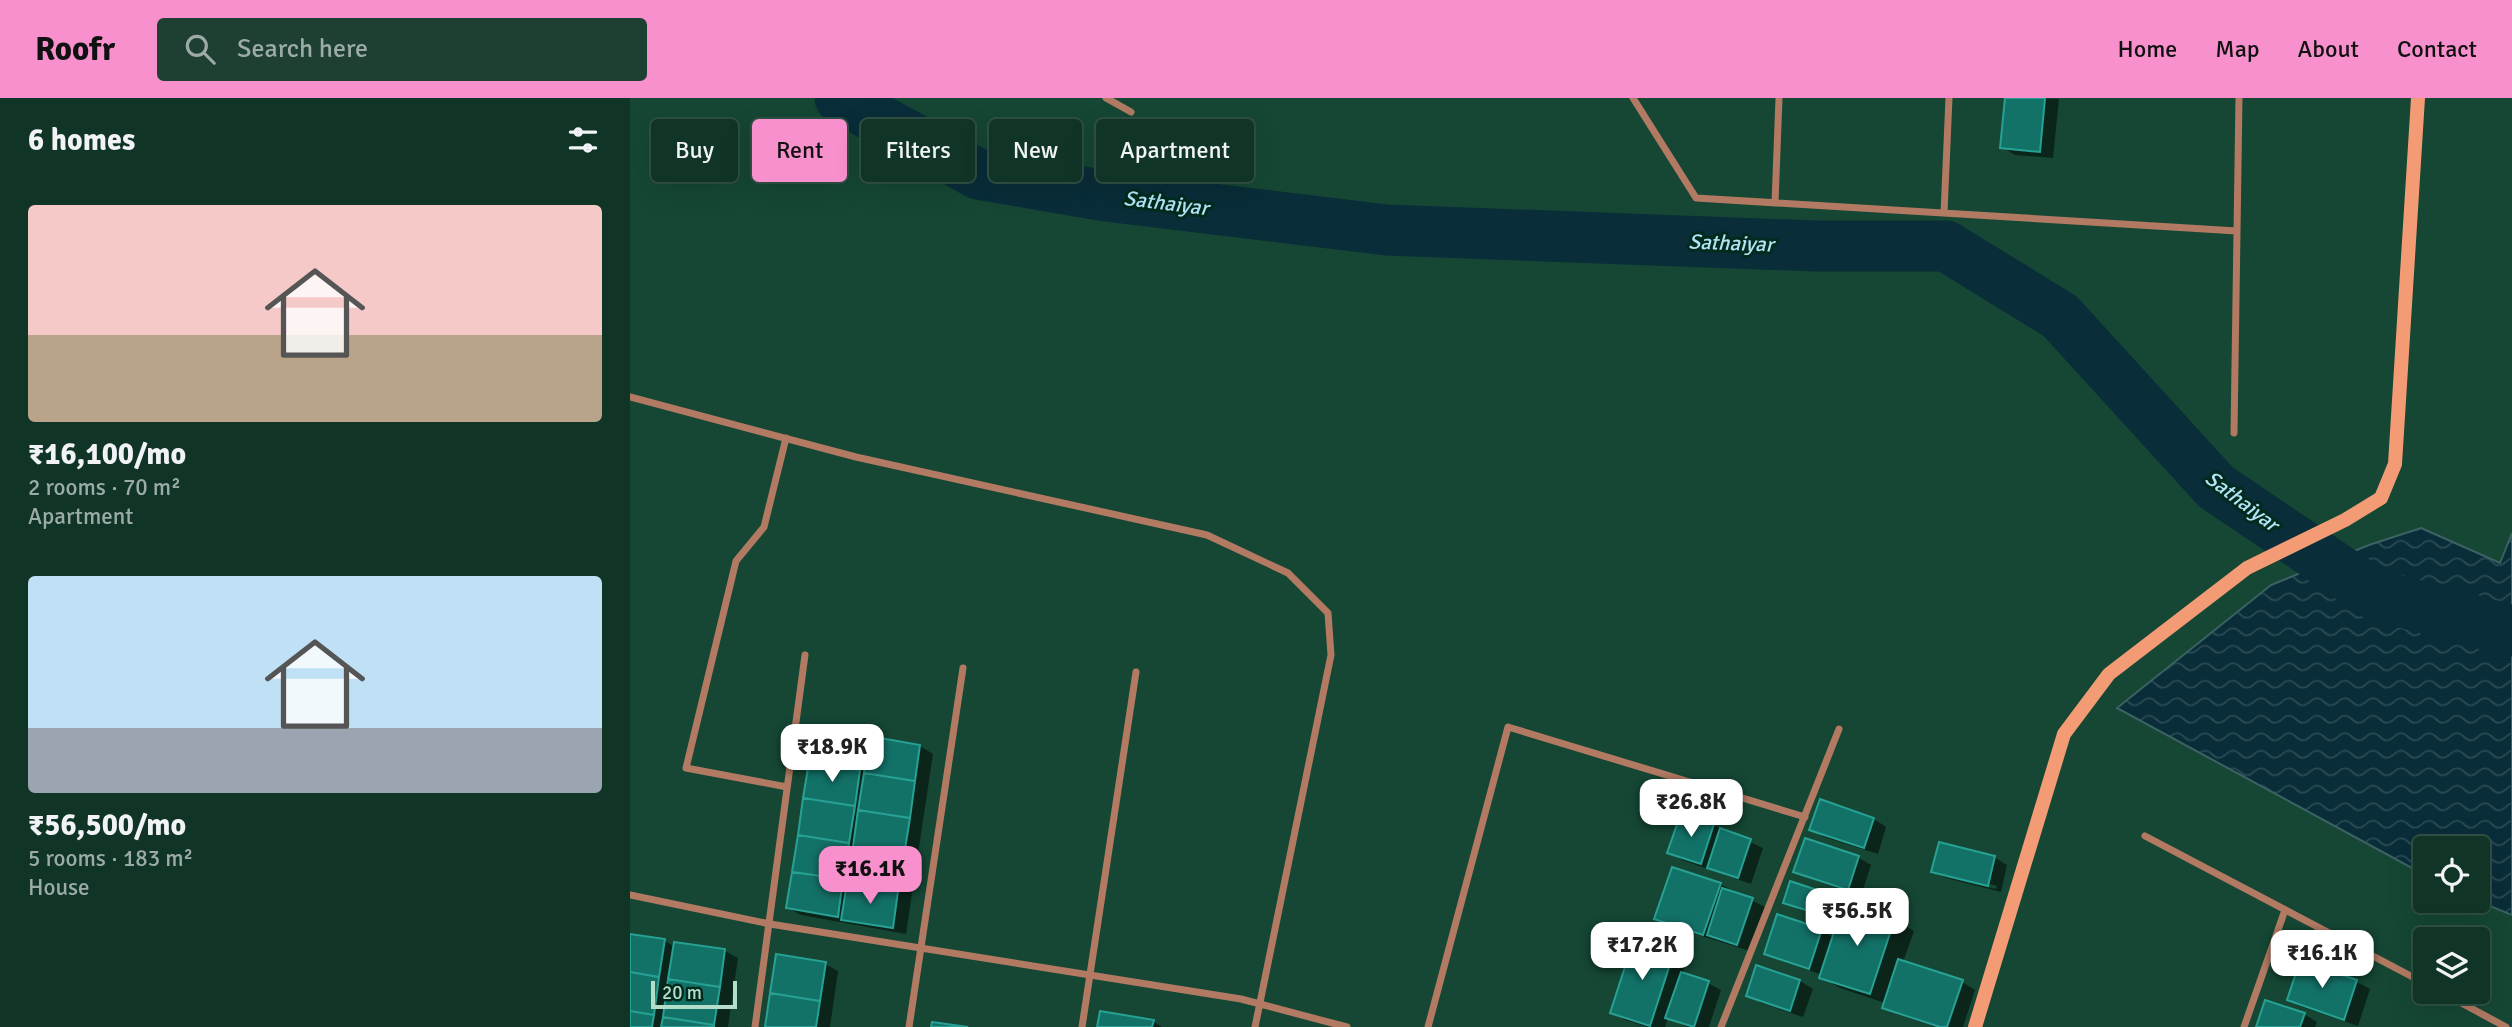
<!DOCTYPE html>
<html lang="en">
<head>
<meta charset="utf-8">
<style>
  :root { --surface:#103527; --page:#1e4033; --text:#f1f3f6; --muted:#9caba7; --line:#305044; --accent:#f790cd }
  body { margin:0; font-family:Signika,sans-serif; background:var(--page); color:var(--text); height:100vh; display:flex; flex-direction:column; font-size:26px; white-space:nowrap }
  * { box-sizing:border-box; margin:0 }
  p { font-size:23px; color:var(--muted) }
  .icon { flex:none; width:38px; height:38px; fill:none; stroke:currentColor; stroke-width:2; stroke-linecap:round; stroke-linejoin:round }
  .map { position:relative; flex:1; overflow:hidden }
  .details { display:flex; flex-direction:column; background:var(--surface); width:630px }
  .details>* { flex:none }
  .hud { position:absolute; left:21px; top:21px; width:665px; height:63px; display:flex; gap:14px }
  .buttons { position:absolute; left:1783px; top:738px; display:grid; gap:14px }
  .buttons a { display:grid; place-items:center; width:77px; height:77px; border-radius:7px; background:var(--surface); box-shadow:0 7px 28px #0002,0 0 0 2px var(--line); font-size:35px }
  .scale { position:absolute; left:21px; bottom:18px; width:86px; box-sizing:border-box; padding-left:7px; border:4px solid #b4deca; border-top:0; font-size:19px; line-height:24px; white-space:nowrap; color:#b4deca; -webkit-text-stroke:5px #022b1d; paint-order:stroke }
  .price { position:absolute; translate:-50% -60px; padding:0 16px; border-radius:14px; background:#fff; color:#222; font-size:23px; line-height:46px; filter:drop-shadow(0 2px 4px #0008) }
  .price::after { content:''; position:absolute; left:50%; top:42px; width:21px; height:16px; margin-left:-10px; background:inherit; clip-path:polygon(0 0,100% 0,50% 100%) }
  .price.current { background:var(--accent); color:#111 }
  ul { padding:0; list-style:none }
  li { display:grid; align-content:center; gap:14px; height:371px; padding:0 28px }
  li span { display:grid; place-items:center; height:217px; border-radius:7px; color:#555 }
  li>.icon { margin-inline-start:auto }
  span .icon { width:126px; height:126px; fill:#fffc; stroke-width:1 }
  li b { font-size:30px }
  h2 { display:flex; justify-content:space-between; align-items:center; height:84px; padding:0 28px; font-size:30px }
  .tag { padding:0 24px; border-radius:7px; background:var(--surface); box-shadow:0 7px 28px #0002,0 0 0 2px var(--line); font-size:24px; line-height:63px }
  .tag.current { background:var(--accent); color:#111 }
  header { display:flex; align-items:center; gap:42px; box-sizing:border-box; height:98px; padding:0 35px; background:var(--accent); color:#111 }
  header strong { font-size:33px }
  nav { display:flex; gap:38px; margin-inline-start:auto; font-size:24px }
  .search { width:490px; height:63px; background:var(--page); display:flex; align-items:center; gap:18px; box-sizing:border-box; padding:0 24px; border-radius:7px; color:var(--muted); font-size:26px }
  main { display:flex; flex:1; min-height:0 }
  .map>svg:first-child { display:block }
  .water { fill:url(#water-waves); stroke:#3c6264; stroke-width:2 }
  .shadow { fill:#0007; fill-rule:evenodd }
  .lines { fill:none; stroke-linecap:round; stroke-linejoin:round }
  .river { stroke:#092d39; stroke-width:51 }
  .building { fill:#137268; stroke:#27a194; stroke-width:2 }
  .street { stroke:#b27a62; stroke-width:7 }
  .secondary { stroke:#f39b74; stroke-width:14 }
  .labels { text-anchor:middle; stroke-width:6; stroke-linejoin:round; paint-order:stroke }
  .water-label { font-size:21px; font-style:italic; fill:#b2e4f7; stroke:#022b1d }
</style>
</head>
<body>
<header>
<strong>Roofr</strong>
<div class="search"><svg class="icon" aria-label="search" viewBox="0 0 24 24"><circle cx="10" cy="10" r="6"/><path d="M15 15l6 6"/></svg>Search here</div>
<nav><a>Home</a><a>Map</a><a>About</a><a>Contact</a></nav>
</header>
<main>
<section class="details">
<h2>6 homes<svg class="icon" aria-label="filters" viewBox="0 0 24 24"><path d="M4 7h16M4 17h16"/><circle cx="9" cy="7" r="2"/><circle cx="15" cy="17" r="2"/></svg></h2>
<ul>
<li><span style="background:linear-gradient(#f6c9c9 60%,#b9a48a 0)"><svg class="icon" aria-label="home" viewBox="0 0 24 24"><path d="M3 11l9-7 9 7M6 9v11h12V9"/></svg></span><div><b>₹16,100/mo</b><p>2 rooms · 70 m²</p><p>Apartment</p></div></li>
<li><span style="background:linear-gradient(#bfe0f5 70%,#9aa5b1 0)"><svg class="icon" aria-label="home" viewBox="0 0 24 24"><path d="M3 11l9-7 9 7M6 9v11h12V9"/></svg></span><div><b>₹56,500/mo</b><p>5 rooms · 183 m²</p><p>House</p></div></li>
</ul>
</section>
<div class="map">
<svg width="1882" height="929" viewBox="0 0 1882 929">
  <defs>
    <pattern id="water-waves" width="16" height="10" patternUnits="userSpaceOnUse" patternTransform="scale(1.75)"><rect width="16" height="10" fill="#092d39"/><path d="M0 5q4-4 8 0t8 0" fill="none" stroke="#2a4b54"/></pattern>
  </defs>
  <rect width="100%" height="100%" fill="#154734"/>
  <path class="water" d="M1791,430L1870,465L1882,435V817L1848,803V751H1796L1795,777L1487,610L1641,487L1739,447Z"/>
  <path class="shadow" d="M1377,0L1429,1L1423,60L1385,57L1372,49Z
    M235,637L241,641L290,648L303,656L276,836L171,817L158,810Z
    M1244,721L1256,729L1248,756L1194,739L1181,731Z
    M1083,727L1133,750L1121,786L1052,762L1039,754Z
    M1228,759L1241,767L1231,798L1178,780L1165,773Z
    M1364,759L1377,767L1371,794L1316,780L1303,773ZM1315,775L1367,788L1366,791L1315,779Z
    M1090,786L1135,809L1120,853L1039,828L1026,821Z
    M1201,798L1215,806L1264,821L1284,833L1273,864L1332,884L1345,892L1333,929H1305L1267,916L1254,909L1255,905L1210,890L1191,879L1192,877L1150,862L1137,855L1191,832L1204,840L1209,825L1168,811L1155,804Z
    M0,838L35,843L45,849V846L95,853L108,860L98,929H0Z
    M1005,843L1044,855L1057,863L1052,876L1078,885L1091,892L1079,929H1057L1038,920L1035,929H1017L995,922L982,914Z
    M1671,865L1727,884L1740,891L1728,928L1672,909L1659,902Z
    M195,866L208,873L200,929H137Z
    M1127,869L1170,883L1183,891L1173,919L1131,905L1118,897Z
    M1674,916L1687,924L1685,929H1628Z
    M523,923L532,929H469Z"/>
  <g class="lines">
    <path class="river" d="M210,0L348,76L476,98L757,132L1186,148H1316L1430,218L1586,389L1746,497L1882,533"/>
  </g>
  <path class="building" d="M1375,0H1415L1410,54L1370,50Z
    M185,627L236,635L230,672L179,664Z
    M239,638L290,647L285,683L234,675Z
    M179,664L230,672L225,708L173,700Z
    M234,675L285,683L280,720L228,712Z
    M173,700L225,708L219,745L168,737Z
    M1190,701L1244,720L1234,750L1179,732Z
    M228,712L280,720L274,757L223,749Z
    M1051,715L1084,726L1071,766L1037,755Z
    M1090,730L1121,741L1108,780L1077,770Z
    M168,737L219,745L213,781L162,774Z
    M1175,740L1229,758L1218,792L1163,774Z
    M1309,744L1365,758L1358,788L1301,774Z
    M223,749L274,757L268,793L217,785Z
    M1042,769L1091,785L1073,837L1024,821Z
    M162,774L213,781L208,819L156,810Z
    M1160,783L1202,797L1195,818L1153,805Z
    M217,785L268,793L263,830L211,822Z
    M1092,790L1123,800L1107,847L1077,837Z
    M1214,803L1265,820L1240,896L1189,880Z
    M1147,816L1192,831L1179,871L1134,856Z
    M0,836L35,841L29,879L0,874Z
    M1004,841L1044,854L1020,928L980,915Z
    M44,844L95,851L90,889L38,881Z
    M146,856L196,864L190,903L140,895Z
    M1268,861L1333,882L1317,929H1310L1252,910Z
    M1670,863L1727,882L1714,922L1657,902Z
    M1126,867L1170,882L1160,913L1116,898Z
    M0,874L29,879L24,917L0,913Z
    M1051,874L1079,883L1064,929L1035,920Z
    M38,881L90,889L84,927L33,919Z
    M140,895L190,903L186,929H135Z
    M1635,902L1675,915L1670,929H1626Z
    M0,913L24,917L22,929H0Z
    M470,913L524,922L522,929H467Z
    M33,919L84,927V929H31Z
    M302,924L338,929H301Z"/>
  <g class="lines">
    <path class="street" d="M476,0L501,14
      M1003,0L1066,100L1607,133
      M1145,105L1149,0
      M1314,115L1319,0
      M0,299L226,359L577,437L658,475L698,515L701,557L625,929
      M1604,335L1609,0
      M156,340L134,429L106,463L56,670L157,689
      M1515,738L1796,886
      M0,797L140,826L611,901L717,929
      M1811,894L1876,929
      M125,929L175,557
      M279,929L333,570
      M452,929L506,574
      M798,929L878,629L1175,719
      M1091,929L1209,631
      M1614,929L1655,812"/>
    <path class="secondary" d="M1345,929L1434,636L1479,576L1617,470L1715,422L1751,400L1765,366L1788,0"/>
  </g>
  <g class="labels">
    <g class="water-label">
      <text transform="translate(536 105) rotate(7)" y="7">Sathaiyar</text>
      <text transform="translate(1101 145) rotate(2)" y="7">Sathaiyar</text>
      <text transform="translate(1612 403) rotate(37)" y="7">Sathaiyar</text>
    </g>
  </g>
</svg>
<div class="buttons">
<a><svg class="icon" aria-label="locate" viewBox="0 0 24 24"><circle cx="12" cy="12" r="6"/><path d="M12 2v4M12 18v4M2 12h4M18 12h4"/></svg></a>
<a><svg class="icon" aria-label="layers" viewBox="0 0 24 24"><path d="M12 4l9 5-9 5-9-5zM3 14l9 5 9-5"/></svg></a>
</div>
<div class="scale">20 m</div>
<b class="price" style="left:202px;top:686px">₹18.9K</b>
<b class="price" style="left:1061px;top:741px">₹26.8K</b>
<b class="price current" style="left:240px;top:808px">₹16.1K</b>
<b class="price" style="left:1227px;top:850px">₹56.5K</b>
<b class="price" style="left:1012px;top:884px">₹17.2K</b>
<b class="price" style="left:1692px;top:892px">₹16.1K</b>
<div class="hud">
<a class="tag">Buy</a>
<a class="tag current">Rent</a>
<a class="tag">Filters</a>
<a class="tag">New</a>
<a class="tag">Apartment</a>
</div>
</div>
</main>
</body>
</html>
